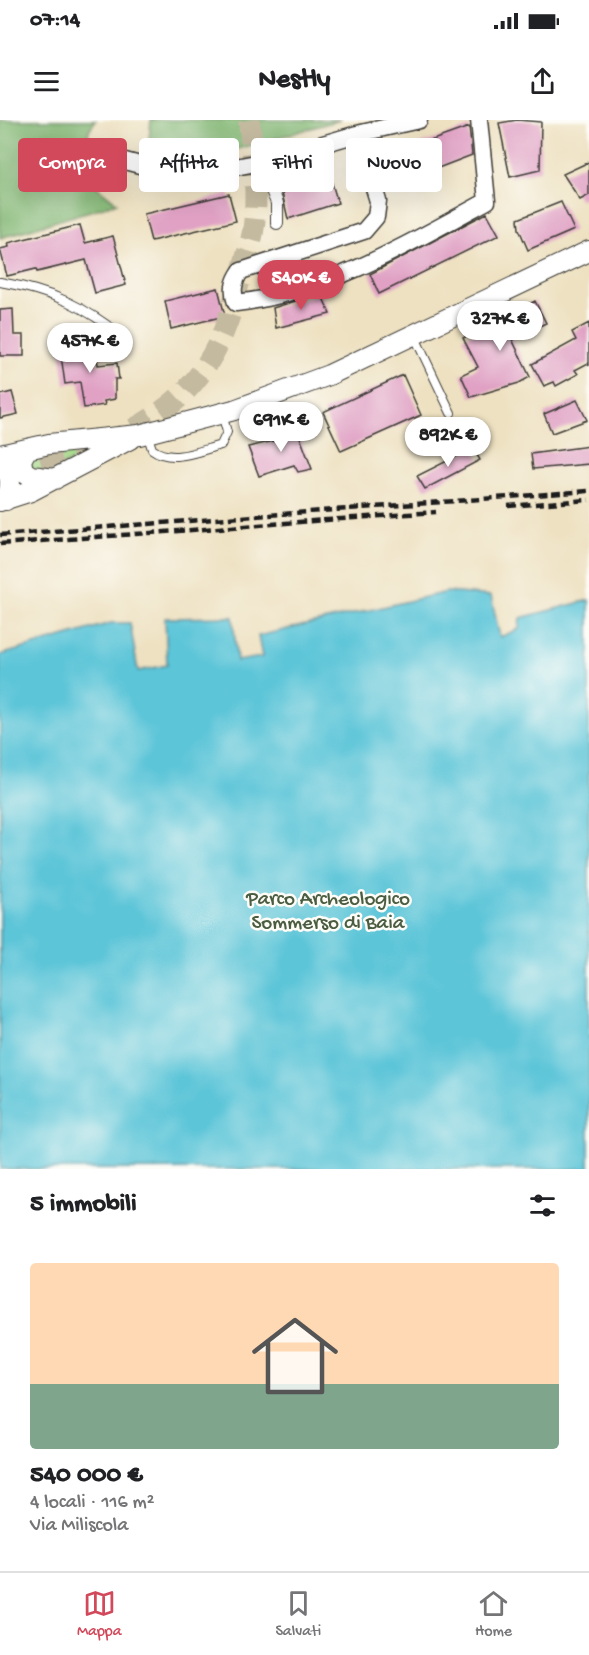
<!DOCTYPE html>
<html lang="it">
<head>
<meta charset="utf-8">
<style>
  :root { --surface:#fff; --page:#f2f2f2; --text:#202124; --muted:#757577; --line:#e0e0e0; --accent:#d1495b }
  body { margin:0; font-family:"Gochi Hand",sans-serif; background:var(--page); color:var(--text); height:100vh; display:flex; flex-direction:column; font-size:22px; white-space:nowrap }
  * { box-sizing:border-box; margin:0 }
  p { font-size:20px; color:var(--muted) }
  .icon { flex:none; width:33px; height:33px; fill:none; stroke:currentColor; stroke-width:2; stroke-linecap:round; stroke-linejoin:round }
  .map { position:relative; height:1049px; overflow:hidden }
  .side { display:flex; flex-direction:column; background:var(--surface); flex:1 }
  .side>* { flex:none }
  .banner { position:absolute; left:18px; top:18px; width:554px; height:54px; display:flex; gap:12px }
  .price { position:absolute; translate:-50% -51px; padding:0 14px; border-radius:21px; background:#fff; color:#222; font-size:20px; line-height:39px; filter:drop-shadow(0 2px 3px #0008) }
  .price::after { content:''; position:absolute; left:50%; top:36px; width:18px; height:14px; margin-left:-9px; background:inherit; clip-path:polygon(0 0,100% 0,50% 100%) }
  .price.active { background:var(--accent); color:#fff }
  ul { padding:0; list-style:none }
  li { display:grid; align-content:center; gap:12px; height:318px; padding:0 30px }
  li+li { border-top:2px solid var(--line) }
  li span { display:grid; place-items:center; height:186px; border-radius:6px; color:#555 }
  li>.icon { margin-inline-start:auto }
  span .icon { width:108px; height:108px; fill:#fffc; stroke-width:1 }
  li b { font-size:26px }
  h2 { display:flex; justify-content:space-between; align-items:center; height:72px; padding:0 30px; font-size:26px }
  .chip { padding:0 21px; border-radius:6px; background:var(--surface); box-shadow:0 6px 24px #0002; font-size:21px; line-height:54px }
  .chip.active { background:var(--accent); color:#fff }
  .status { display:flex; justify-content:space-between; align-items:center; height:42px; padding:0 30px; background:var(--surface); direction:ltr }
  .status svg { height:16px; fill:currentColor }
  header { display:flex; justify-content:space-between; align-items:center; height:78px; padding:0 30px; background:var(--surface); font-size:27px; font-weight:700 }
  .menu { display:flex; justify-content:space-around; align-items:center; height:84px; border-top:2px solid var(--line); background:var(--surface); font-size:16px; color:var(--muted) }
  .menu a { display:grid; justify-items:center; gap:3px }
  .menu .active { color:var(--accent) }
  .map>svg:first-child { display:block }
  .green { fill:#a3d686; stroke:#607951; stroke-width:1.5 }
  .forest { fill:#82b773; stroke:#4f6a48; stroke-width:1.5 }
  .water { fill:#5cc5d8; stroke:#3c707a; stroke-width:1.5 }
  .building { fill:#e0a1c4 }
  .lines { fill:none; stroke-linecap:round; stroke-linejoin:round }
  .secondary-tunnel { stroke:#c4baa0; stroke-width:22; stroke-dasharray:22 11; stroke-linecap:butt }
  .service-casing { stroke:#3c3a35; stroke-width:10 }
  .pedestrian-casing { stroke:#3c3a35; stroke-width:14 }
  .minor-casing { stroke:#3c3a35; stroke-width:19 }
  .tertiary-casing { stroke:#3c3a35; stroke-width:22 }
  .service { stroke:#fff; stroke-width:8 }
  .pedestrian { stroke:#fff; stroke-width:12 }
  .minor { stroke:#fff; stroke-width:16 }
  .tertiary { stroke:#fff; stroke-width:20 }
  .rail { stroke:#1c1c1c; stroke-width:4.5; stroke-dasharray:9 4.5; stroke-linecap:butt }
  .labels { text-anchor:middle; stroke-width:5; stroke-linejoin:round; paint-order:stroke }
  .park-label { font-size:21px; fill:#4b5d41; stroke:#fdfcf7 }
</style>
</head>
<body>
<div class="status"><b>07:14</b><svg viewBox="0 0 49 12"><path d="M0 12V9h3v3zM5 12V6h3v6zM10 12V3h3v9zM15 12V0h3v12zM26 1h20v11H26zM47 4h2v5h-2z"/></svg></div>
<header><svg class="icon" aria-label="menu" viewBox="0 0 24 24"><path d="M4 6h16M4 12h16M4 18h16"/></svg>Nestly<svg class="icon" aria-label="share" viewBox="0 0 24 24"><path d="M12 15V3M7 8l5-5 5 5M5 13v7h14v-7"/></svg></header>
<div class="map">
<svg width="589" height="1049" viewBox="0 0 589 1049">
  <rect width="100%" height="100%" fill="#fdfcf7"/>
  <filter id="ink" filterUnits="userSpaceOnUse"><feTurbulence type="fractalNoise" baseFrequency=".0167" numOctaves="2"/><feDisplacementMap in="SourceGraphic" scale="12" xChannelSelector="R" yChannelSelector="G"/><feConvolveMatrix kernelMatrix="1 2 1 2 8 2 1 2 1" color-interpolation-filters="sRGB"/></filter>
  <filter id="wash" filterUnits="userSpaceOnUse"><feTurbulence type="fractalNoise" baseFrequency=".008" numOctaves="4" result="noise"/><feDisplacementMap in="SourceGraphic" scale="24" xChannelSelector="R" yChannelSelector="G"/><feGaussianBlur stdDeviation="1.35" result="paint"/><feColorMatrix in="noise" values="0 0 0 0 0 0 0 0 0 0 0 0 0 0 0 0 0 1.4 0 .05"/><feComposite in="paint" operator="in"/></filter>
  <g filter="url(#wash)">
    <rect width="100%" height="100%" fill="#eee1c1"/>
    <path class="green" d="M72,330L77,332L78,338L56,349L35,351L27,341L30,338Z"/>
    <path class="forest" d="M0,0H96L89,10L82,55L117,83L0,118Z
      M151,0H340L220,34L173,38L148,30Z"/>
    <path class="water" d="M447,472L491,476L500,517L519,509L520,498L589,480V1049H0V535L111,503H130L138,551L167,545L165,498L233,497L237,541L262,537L258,516Z"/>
    <g id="blocks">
      <path class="building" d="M517,0L541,2L540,50L510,57L499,3Z
        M469,7L472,35L399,63L388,36Z
        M589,42V75L580,80L563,54Z
        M330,57L338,83L288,99L282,73Z
        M229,74L236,101L151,121L144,94Z
        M561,82L574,110L528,130L519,109L518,99Z
        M487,93L499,115L379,174L370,154Z
        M80,105L85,123L113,116L126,165L95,173L86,140L37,152L36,149L7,156L0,129L9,127L8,123Z
        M218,168L225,196L171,209L165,181Z
        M321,173L330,194L276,208L273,188Z
        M535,181L546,203L512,219L530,257L519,263L471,277L461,255L478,247L463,218Z
        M13,189L14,215H24V236H0V190Z
        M589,203V246L588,243L575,250L578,254L556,266L554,262L544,266L532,244L576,220L572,212Z
        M95,224L98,245L117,243L119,259H115V279L104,281L105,285L84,288L80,262L65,264L60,228Z
        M403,255L421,295L341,331L323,292Z
        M12,272L18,294L0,298V275Z
        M577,280L587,300L552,313L544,294Z
        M294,301L312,349L298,352L294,345L259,356L248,327L286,318L282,303Z
        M589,326V344L533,349L531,334Z
        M473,328L480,340L425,369L417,356Z"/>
    </g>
  </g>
  <g filter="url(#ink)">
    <use href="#blocks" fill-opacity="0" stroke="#3c3a35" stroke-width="1.5"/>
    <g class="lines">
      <path class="secondary-tunnel" d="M10,355C75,338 158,311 200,254C221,226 232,192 240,158C245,141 252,122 254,105C258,71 253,34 249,0"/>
      <defs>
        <path id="service" d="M0,162C53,171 84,186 126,219
          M414,215L451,293
          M147,313L152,329C172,344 198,331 221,325L227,312L222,294"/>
        <path id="pedestrian" d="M261,42L277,83V103"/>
        <path id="minor" d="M357,14L378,81L376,97L364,111L241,151C233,162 232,171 236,183C326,173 409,124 487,81L479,0
          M95,33L166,52H210L261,42L357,14L419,0"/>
        <path id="tertiary" d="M27,329L21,340L23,351L31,356L55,359
          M0,335L49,324L139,315L234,290L329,255L589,131
          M0,342C12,354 12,365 6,380
          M0,381L31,371L130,319"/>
      </defs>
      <use href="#service" class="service-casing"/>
      <use href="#pedestrian" class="pedestrian-casing"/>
      <use href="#minor" class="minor-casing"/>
      <use href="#tertiary" class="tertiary-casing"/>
      <use href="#service" class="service"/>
      <use href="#pedestrian" class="pedestrian"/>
      <use href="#minor" class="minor"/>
      <use href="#tertiary" class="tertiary"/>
      <path class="rail" d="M508,386L589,380
        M0,415L589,371
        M0,424L436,392"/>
    </g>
  </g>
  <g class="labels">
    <g class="park-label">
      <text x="328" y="784">Parco Archeologico<tspan x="328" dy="24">Sommerso di Baia</tspan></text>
    </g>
  </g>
</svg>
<b class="price active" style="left:301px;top:191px">540K €</b>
<b class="price" style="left:500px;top:232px">327K €</b>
<b class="price" style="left:90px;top:254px">457K €</b>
<b class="price" style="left:281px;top:333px">691K €</b>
<b class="price" style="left:448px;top:348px">892K €</b>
<div class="banner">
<a class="chip active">Compra</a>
<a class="chip">Affitta</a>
<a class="chip">Filtri</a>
<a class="chip">Nuovo</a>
</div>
</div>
<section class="side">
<h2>5 immobili<svg class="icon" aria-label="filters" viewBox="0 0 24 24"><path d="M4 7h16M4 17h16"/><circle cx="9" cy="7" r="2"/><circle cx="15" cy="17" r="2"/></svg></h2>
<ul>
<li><span style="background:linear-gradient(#ffd9b3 65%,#7fa58c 0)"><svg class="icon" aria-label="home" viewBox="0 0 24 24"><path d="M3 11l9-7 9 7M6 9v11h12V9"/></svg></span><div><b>540 000 €</b><p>4 locali · 116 m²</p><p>Via Miliscola</p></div></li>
</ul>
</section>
<nav class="menu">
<a class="active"><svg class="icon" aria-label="map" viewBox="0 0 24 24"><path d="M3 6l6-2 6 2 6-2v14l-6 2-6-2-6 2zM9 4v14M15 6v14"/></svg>Mappa</a>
<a><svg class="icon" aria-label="saved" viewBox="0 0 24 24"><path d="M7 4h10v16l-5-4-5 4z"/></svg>Salvati</a>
<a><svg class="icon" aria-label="home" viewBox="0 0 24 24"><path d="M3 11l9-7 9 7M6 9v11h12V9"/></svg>Home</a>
</nav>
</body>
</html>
